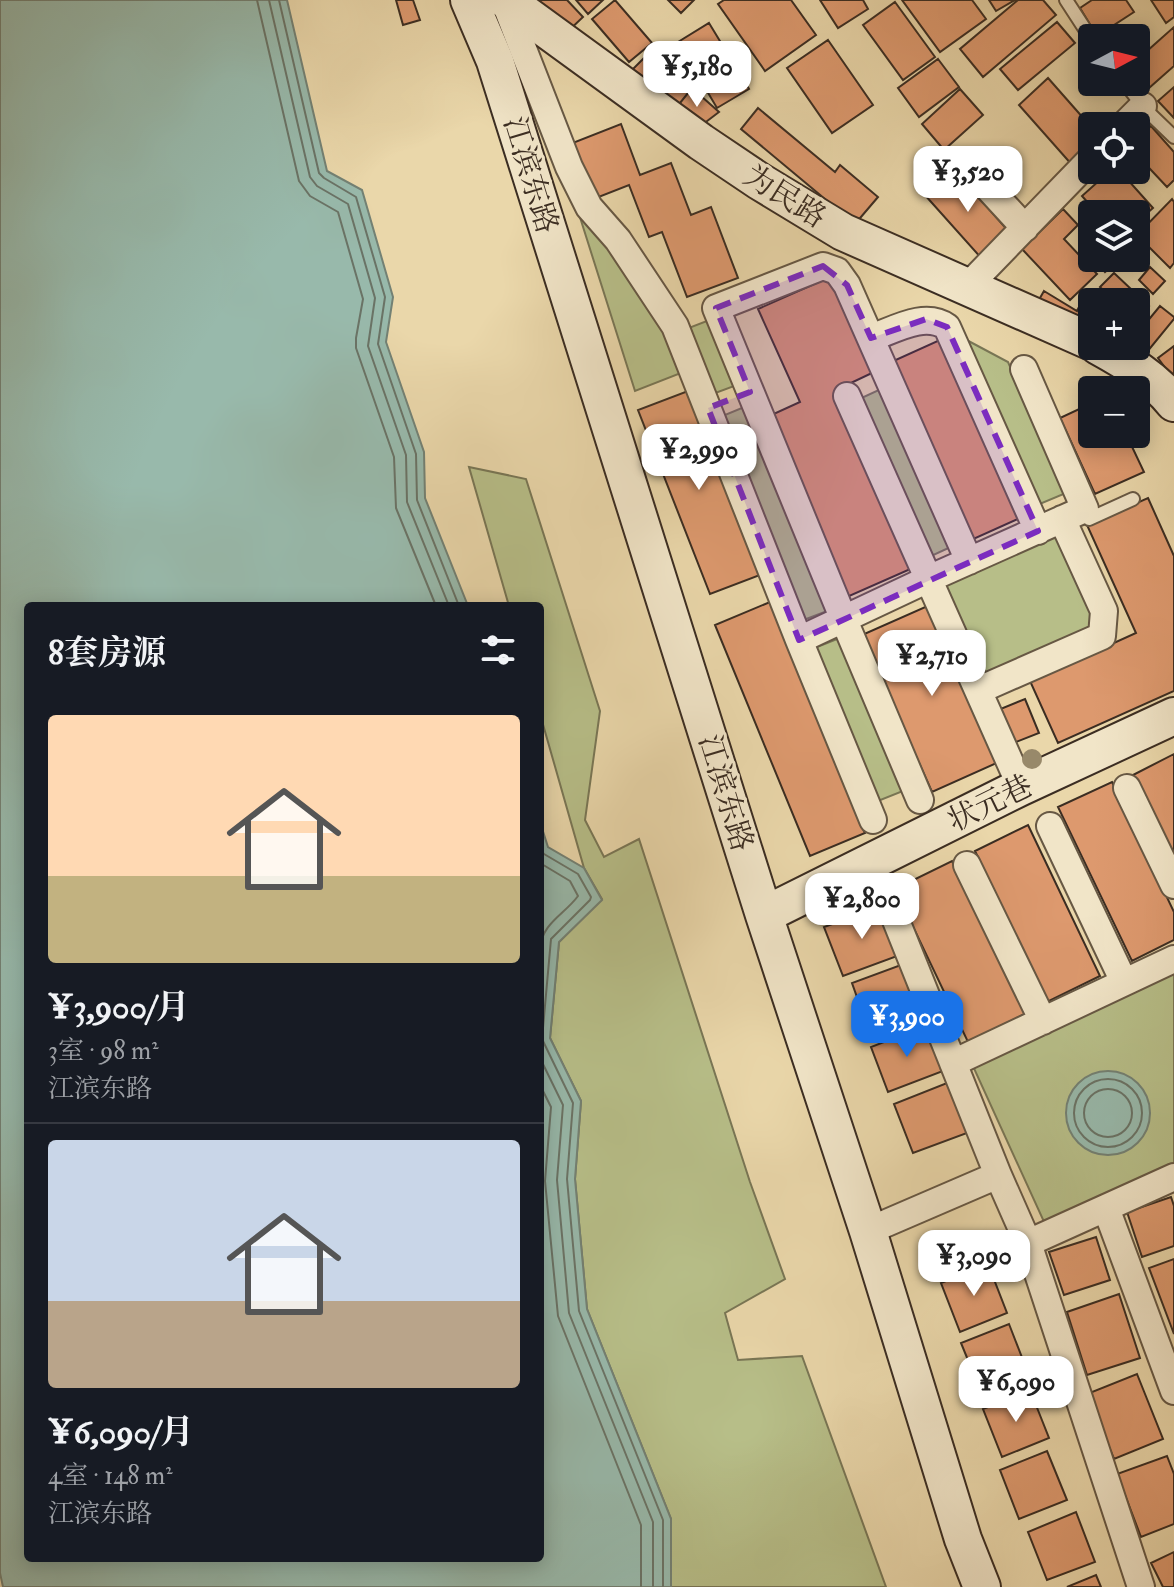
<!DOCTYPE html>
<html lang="zh">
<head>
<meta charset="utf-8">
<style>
  :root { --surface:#171b24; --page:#242831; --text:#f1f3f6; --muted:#9ea1a6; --line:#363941; --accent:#1a73e8 }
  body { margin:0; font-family:"IM FELL Double Pica","Noto Serif SC",serif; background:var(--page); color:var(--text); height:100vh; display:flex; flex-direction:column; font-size:30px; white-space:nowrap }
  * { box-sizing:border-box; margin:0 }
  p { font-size:26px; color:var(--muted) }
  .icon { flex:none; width:44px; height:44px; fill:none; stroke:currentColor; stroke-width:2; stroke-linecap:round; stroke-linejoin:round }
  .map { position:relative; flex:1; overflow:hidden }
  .drawer { position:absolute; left:24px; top:602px; width:520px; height:960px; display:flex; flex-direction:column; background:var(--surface); border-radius:8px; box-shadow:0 4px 20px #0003 }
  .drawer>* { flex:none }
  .needle { width:52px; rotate:83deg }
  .controls { position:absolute; left:1078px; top:24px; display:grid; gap:16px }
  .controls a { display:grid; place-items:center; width:72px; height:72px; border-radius:8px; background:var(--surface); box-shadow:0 4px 20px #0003; font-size:40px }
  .price { position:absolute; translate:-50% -68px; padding:0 18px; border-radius:16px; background:#fff; color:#222; font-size:26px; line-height:52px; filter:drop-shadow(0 2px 4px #0008) }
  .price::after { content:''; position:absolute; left:50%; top:48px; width:24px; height:18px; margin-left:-12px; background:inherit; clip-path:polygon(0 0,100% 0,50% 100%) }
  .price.selected { background:var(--accent); color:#fff }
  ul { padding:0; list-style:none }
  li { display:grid; align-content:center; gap:16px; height:424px; padding:0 24px }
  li+li { border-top:2px solid var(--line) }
  li span { display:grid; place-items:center; height:248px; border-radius:8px; color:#555 }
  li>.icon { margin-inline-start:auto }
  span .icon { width:144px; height:144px; fill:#fffc; stroke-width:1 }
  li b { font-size:34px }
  h2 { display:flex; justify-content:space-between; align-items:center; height:96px; padding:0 24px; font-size:34px }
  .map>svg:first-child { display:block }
  .green { fill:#b7be88; stroke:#797655; stroke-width:2 }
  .water { fill:#98b9ab; stroke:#738174; stroke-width:2 }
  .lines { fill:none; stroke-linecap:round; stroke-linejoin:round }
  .shore { stroke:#6a7366; stroke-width:2 }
  .building { fill:#dd996e; stroke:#3b2d22; stroke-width:2 }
  .lane-casing { stroke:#675844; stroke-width:16 }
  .street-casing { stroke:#675844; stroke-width:30 }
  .secondary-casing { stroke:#3b2d22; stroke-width:40 }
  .lane { stroke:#f1e5c8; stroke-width:12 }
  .street { stroke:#f1e5c8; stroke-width:26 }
  .secondary { stroke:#f1e5c8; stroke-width:36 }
  .tree { fill:#98896a }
  .marked { fill:#7b2cbf; fill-opacity:0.2; stroke:#7b2cbf; stroke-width:6; stroke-dasharray:16 10; stroke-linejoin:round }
  .labels { text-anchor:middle; stroke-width:6; stroke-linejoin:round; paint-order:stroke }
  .street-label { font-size:30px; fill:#3b2d22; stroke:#f1e5c8 }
</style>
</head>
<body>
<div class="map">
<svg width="1174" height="1587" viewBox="0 0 1174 1587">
  <rect width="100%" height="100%" fill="#ead7aa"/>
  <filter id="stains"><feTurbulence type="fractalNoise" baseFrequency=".0025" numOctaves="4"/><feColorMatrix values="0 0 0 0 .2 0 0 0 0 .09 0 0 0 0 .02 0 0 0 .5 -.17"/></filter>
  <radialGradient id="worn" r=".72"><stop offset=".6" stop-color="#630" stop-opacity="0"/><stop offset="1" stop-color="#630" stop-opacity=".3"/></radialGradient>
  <path class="green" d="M578,211L619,261L664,330L681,373L635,391Z
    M712,319L737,385L710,395L686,329Z
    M961,337L1008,362L1066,493L1035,506Z
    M883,388L955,545L927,558L855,401Z
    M749,405L830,610L801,621L720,417Z
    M469,467L526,479L600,711L585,820L604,857L639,839L750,1182L785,1279L725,1313L738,1360L802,1356L886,1587H671V1519L587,1309L575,1179L581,1101L550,1038L559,942L602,899L584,868L540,714V606H509Z
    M1057,534L1097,628L982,677L942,583Z
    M842,637L903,791L873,803L812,649Z
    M1174,972V1164L1045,1224L972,1064Z"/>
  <path class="water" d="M0,0H287L327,171L362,190L393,297L386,342L424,452L425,498L468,606H28V1558H540V822L548,847L584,868L602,900L559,942L550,1038L581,1101L575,1179L587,1309L671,1519V1587H3L0,1573Z
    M1066 1113a42 42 0 1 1 84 0a42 42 0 1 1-84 0Z"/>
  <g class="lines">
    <path class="shore" d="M257,0L299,181L310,196L338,212L363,299L356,338V348L394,457L396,508L436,606
      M269,0L310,177L317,186L348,204L375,298L368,346L406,455L407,502L449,606
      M279,0L319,173L324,178L356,197L385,297L378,344L416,454L417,500L459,606
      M540,849L544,854L578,874L591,897L590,900L551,939L542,1039L573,1103L567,1179L579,1311L663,1520V1587
      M540,863L570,881L578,896C565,914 542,923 540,948
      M540,1058L563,1105L557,1180L569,1313L653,1522V1587
      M1074 1113a34 34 0 1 1 68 0a34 34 0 1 1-68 0Z
      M540,1085L551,1107L545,1181L558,1316L641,1525V1587
      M1084 1113a24 24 0 1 1 48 0a24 24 0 1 1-48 0Z"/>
  </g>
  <path class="building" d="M396,0H413L420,20L403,25Z
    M531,0H567L583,17L563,36Z
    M576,0H603L588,14Z
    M615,0L652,43L629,62L592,19Z
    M668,0H694L681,13Z
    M724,0H791L816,35L765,71L718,4Z
    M820,0H863L868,9L838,28Z
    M902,0H972L986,19L940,52Z
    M989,0H1015L996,11Z
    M1018,0H1043L1056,15L983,77L960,49Z
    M1092,0H1126L1134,12L1097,36L1080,8Z
    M1151,0H1174V17L1166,23Z
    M895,2L935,57L903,80L863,25Z
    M1057,22L1075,43L1018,90L1000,69Z
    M709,23L749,89L717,108L678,42Z
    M1125,27L1135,38H1113Z
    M1174,27V66L1149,88L1136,73V39L1147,51Z
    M828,40L873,105L832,133L787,68Z
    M653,49L673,70L652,89L633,69Z
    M938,59L959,87L919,117L898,88Z
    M676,74L692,88L676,108L659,94Z
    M1048,78L1092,128V148L1073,166L1019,105Z
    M1174,87V118L1158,101Z
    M692,88L719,112L698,128L676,108Z
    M960,89L983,115L944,150L922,124Z
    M758,108L835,172L840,165L878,197L855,224L741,129Z
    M621,124L640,175L671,163L691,215L711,207L738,278L687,297L662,232L649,237L629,185L591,200L570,144Z
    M1151,126L1174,152V180L1167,187L1136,154V140Z
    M953,168L1011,234L983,260L924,194Z
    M1111,170H1119L1153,208L1136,223V214H1098L1082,196Z
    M1172,199L1174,202V263L1170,268L1137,235Z
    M1063,209L1078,225L1064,239L1097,274L1070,300L1022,249Z
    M1092,235V256L1081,244Z
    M1093,258H1122L1105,272Z
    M1150,267L1165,281L1153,294L1139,280Z
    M1114,273L1149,306L1136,320V302H1115L1100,287Z
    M830,277L872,373L836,390L915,567L847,597L767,417L800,402L758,309Z
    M1044,291L1077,311L1083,299L1092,304V329L1036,305Z
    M1160,306L1174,317V319L1138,363L1127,346H1136V335Z
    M942,339L1022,517L969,541L889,363Z
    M1174,346V380L1158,358Z
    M688,391L760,575L710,594L638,410Z
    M1092,403V434H1126L1144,472L1095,494L1060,418Z
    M1148,498L1174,556V691L1058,743L1030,681L1136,633L1087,525Z
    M770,602L865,833L810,856L715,625Z
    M932,604L1001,761L932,792L862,635Z
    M1025,699L1039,733L1011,744L998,710Z
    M1174,754V857L1133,775Z
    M1112,782L1174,912V940L1132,961L1058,807Z
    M1028,825L1100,976L1047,1002L975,851Z
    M952,861L1025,1014L968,1042L895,889Z
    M882,906L900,955L843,976L824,927Z
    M909,962L926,1011L869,1031L852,983Z
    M925,1026L943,1071L888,1092L871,1047Z
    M947,1083L967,1133L913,1153L894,1104Z
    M1171,1197L1174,1206V1246L1142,1257L1127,1212Z
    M1096,1237L1110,1280L1064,1295L1049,1252Z
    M1174,1259V1334L1149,1268Z
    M988,1264L1007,1313L960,1332L941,1283Z
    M1119,1294L1140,1358L1087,1375L1067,1312Z
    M1009,1324L1028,1373L981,1392L961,1343Z
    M1137,1374L1163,1439L1114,1459L1087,1394Z
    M1030,1390L1049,1438L1002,1457L983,1409Z
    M1047,1451L1067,1500L1019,1519L1000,1470Z
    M1167,1456L1174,1474V1524L1141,1537L1117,1474Z
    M1076,1512L1095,1562L1047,1580L1028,1532Z
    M1174,1552V1587H1163L1151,1563Z
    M1096,1575L1101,1587H1067Z"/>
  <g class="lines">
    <defs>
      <path id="lane" d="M1066,0L1092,40
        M1124,82L1147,111L1174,137
        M1086,512L1089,519L1133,499"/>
      <path id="street" d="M504,0L569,167L589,207L618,240L675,326L799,640L873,820
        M1123,126L1143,106
        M968,166L1025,228
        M967,287L1092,158
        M871,338C894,330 925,311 947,327L1038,531
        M847,396L1021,787
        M799,640L935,576L1085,509L1024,369
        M979,690L1102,636L1104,611L1062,519
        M1127,788L1174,885
        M920,800L844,620L716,308L823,266L837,271L847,285L969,561
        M1050,826L1124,982
        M967,865L1043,1021
        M889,903L998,1175L1028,1243L1141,1587
        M953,1063L1174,959
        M1106,1208L1174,1391
        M868,1231L998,1175
        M1028,1243L1174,1177"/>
      <path id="secondary" d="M469,0L495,61L764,915L868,1231L963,1539L982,1587
        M506,0L701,142L759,181L843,232L1092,342
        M1098,346C1127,362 1154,378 1174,403
        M764,915L1021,787L1174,716"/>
    </defs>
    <use href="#lane" class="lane-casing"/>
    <use href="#street" class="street-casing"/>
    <use href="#secondary" class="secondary-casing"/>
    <use href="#lane" class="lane"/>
    <use href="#street" class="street"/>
    <use href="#secondary" class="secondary"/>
  </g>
  <circle class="tree" cx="1032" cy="759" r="10"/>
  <path class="marked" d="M823,266L847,285L871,338L926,319L947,327L1038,531L799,640L708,408L750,392L716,308Z"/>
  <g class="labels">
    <g class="street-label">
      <text transform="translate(531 175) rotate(73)" y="10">江滨东路</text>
      <text transform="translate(785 196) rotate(32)" y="10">为民路</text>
      <text transform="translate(726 793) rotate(73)" y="10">江滨东路</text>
      <text transform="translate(990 803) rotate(-26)" y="10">状元巷</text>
    </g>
  </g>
  <rect width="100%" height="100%" filter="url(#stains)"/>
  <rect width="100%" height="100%" fill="url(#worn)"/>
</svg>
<div class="controls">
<a><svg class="needle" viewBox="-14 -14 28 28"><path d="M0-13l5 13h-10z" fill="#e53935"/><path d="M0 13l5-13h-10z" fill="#9ea1a6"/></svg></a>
<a><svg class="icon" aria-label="locate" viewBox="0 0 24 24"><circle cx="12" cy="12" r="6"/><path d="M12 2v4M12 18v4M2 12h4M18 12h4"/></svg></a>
<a><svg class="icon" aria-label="layers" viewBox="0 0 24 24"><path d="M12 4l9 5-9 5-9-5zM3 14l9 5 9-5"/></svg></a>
<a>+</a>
<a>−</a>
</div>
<b class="price" style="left:697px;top:109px">¥5,180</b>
<b class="price" style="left:968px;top:214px">¥3,520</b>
<b class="price" style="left:699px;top:492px">¥2,990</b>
<b class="price" style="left:932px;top:698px">¥2,710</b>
<b class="price" style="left:862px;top:941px">¥2,800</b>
<b class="price selected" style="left:907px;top:1059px">¥3,900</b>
<b class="price" style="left:974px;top:1298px">¥3,090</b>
<b class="price" style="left:1016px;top:1424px">¥6,090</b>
<section class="drawer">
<h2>8套房源<svg class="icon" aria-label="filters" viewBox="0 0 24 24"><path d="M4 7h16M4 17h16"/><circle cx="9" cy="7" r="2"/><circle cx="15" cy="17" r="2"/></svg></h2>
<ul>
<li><span style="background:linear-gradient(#ffd9b3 65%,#c2b280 0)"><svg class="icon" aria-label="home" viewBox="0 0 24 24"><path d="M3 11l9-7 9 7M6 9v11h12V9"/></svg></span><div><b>¥3,900/月</b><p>3室 · 98 m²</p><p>江滨东路</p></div></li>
<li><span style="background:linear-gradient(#c9d6e8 65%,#b9a48a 0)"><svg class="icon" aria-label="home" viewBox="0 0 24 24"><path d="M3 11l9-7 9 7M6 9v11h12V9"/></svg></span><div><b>¥6,090/月</b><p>4室 · 148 m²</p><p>江滨东路</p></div></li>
</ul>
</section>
</div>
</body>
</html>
